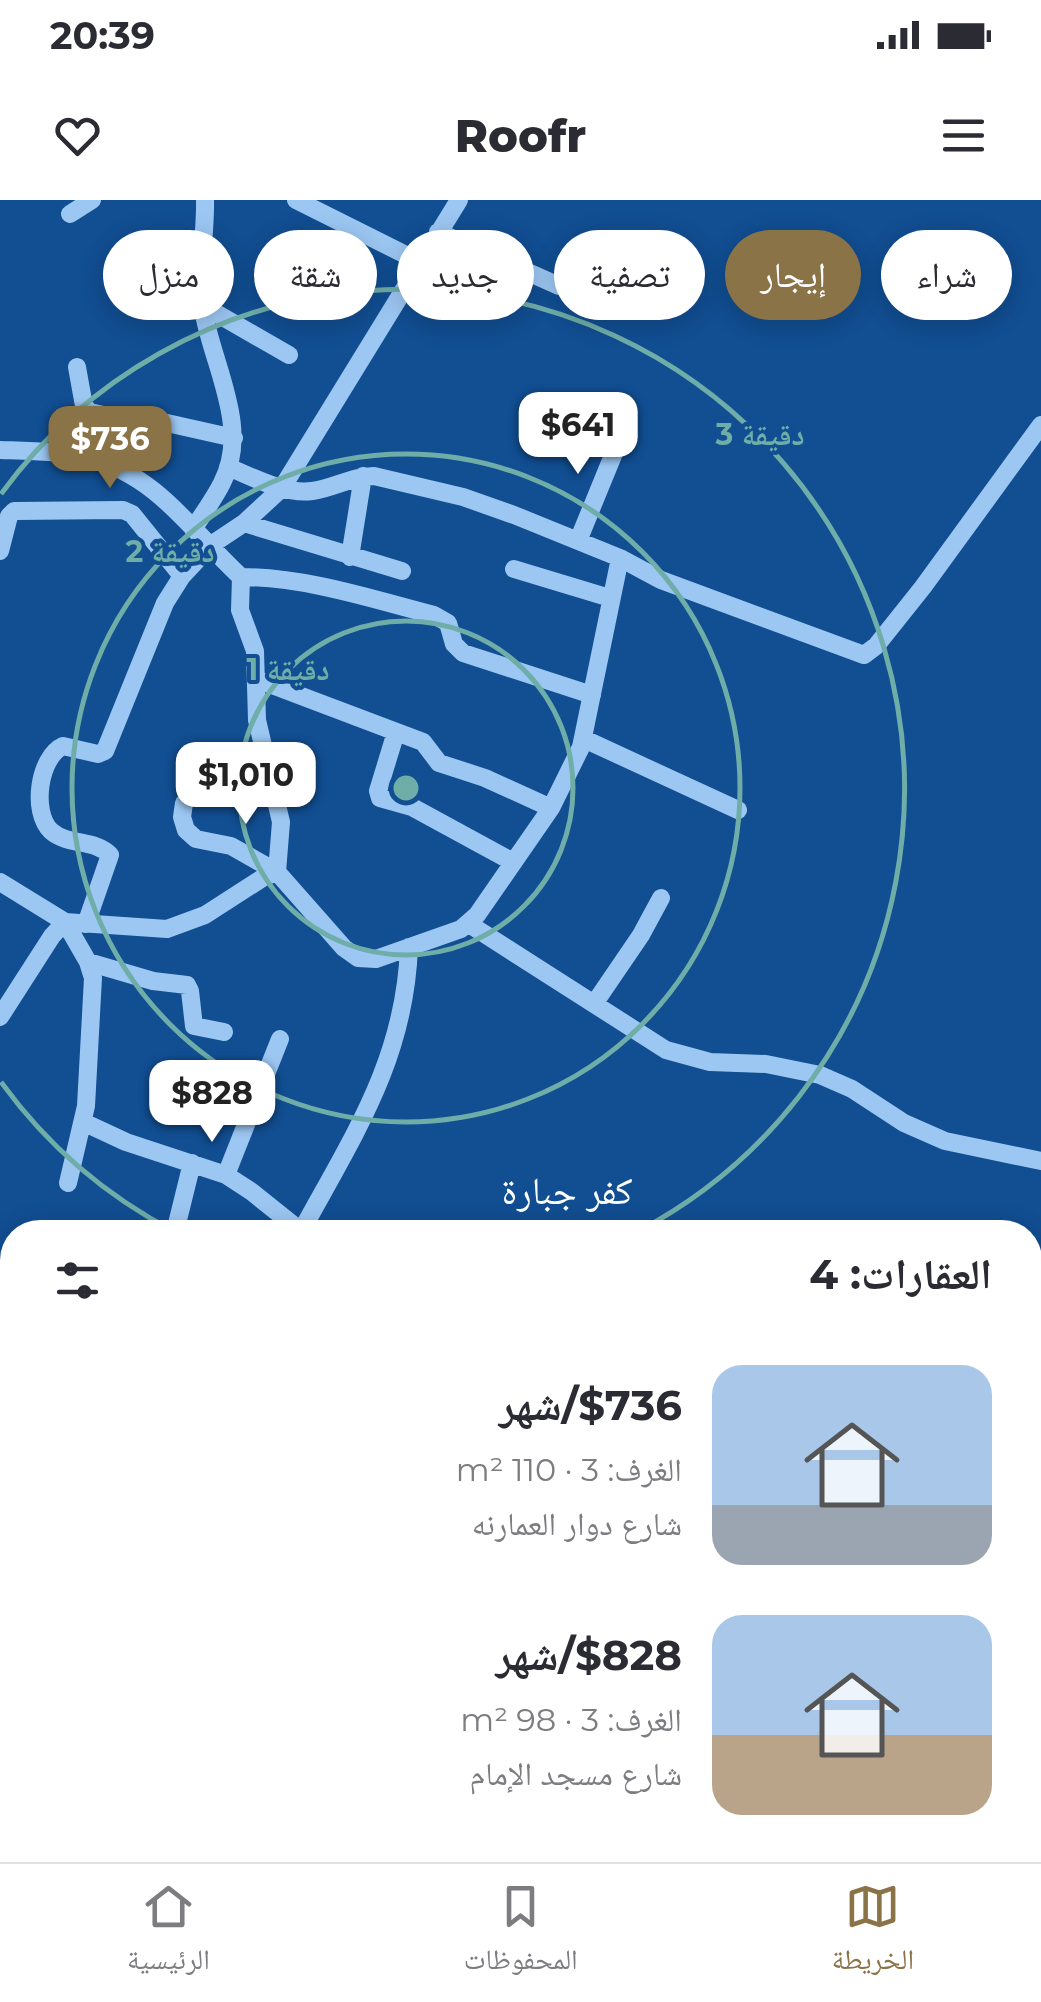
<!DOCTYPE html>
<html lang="ar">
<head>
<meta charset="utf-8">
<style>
  :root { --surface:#fff; --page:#f7f7f7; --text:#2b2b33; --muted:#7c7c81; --line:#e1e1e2; --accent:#8a7346 }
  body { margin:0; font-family:Montserrat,"Noto Naskh Arabic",sans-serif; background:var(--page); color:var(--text); direction:rtl; height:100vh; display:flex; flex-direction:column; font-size:38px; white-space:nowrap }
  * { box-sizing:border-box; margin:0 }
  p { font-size:32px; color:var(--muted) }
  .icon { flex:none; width:55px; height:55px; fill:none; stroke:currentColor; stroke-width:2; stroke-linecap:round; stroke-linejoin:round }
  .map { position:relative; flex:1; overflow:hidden; direction:ltr }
  .sheet { position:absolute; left:0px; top:1020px; width:1042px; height:642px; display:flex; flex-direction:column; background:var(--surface); border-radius:40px 40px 0 0; box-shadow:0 5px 25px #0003; direction:rtl }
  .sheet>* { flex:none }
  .hud { position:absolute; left:30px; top:30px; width:982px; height:90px; direction:rtl; display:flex; gap:20px }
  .price { position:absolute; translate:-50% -85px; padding:0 22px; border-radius:20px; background:#fff; color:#222; font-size:32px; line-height:65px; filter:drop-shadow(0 2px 5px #0008) }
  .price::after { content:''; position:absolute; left:50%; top:60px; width:30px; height:22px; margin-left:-15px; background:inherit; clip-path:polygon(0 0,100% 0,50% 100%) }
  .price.current { background:var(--accent); color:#fff }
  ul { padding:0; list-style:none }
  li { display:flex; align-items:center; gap:30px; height:250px; padding:0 50px }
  li span { display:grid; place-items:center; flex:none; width:280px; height:200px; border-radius:30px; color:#555 }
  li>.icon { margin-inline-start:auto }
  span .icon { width:120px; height:120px; fill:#fffc; stroke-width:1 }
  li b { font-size:42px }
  h2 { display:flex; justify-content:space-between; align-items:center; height:120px; padding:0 50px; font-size:42px }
  .chip { padding:0 35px; border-radius:45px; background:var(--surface); box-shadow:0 5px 25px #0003; font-size:35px; line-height:90px }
  .chip.current { background:var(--accent); color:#fff }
  .status { display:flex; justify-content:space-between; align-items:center; height:70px; padding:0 50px; background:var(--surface); direction:ltr }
  .status svg { height:28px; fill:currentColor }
  header { display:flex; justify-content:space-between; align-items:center; height:130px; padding:0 50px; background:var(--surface); font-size:45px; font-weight:800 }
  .tabs { display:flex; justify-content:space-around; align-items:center; height:140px; border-top:2px solid var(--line); background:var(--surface); font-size:28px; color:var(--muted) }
  .tabs a { display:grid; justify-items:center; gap:5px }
  .tabs .current { color:var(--accent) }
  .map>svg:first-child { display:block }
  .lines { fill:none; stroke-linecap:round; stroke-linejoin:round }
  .minor { stroke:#9cc7f3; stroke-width:18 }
  .ring { fill:none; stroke:#6fada8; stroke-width:5 }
  .labels { text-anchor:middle; stroke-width:8; stroke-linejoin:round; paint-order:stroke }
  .quarter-label { font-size:38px; fill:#fff; stroke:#114e92 }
  .centre { fill:#6fada8; stroke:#114e92; stroke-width:5 }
  .ring-label { font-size:30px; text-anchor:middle; font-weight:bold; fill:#6fada8; stroke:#114e92; stroke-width:8; stroke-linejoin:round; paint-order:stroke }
</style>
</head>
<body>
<div class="status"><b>20:39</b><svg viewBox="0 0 49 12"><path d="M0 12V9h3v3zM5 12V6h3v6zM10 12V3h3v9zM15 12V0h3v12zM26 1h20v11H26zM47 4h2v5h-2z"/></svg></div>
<header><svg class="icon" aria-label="menu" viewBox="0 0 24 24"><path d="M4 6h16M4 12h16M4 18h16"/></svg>Roofr<svg class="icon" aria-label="heart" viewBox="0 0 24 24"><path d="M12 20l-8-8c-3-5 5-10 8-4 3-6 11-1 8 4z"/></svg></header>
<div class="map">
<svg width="1041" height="1662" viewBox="0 0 1041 1662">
  <rect width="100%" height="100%" fill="#114e92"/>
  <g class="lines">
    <path class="minor" d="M296,0L420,62
      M70,14L92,0
      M438,32L559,86
      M202,105L289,155
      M77,167L84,206L90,212L116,218L167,223L234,238
      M0,250C30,251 63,251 92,259C158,276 194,334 241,377C306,377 372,399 434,415L448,423L454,444L463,453L592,495
      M228,267C253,277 285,295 312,291C334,288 352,276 374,276L463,297L514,315L620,358L661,380L864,455L876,446L923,387L1041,225
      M244,323L402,371
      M193,329C203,314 214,299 222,283C251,227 212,165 203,109C197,73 206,36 205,0
      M578,341L623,231
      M0,351L9,316L14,311L123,310L132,314L182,376
      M350,357L363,276
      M514,369L610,398
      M241,377L240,410L255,451L257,520L281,622L277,672
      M256,479L423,542L439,563L485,578L551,608
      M396,532L378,591L380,598L412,607L513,662
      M584,539L738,610
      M184,603L182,617L186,630L196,639L231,646L277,672L344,748L358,758L376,759L461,729L477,715L551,608L581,547L620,358
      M0,682L65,722L167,729L205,715L264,677L277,672
      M86,724L110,655C95,639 68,646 51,631C31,612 39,557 63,546L98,554L105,551L165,403L182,376L211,345L244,323L282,288L459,0
      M469,724L666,850L710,862L766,864L820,875L852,889L904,923L945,941L1041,961
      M88,762L153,781L187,785L190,791L194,826L224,832
      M594,804L641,735L661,698
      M0,817L52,736L65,722L88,762L93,778L86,906L68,983
      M83,922L126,942L226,975L252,992L302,1032
      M226,975L280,839
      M175,1032L192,963
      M301,1032C353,936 405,860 409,747
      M0,1077L12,1082
      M0,1233L12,1238
      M0,1266L12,1271
      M0,1322L12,1290
      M1030,1330L1041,1338
      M0,1478L12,1482
      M443,1650L446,1662
      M475,1650L503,1662
      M786,1650L808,1662
      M844,1650L868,1662
      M49,1662L52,1650"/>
  </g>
  <g class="ring">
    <circle cx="406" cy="588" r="167"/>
    <circle cx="406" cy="588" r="334"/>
    <path d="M175 1032A500 500 0 0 1 1 882M1 294A500 500 0 1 1 637 1032"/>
  </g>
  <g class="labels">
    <g class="quarter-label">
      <text x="567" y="1004">كفر جبارة</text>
    </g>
  </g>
  <circle cx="406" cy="588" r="15" class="centre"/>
  <g class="ring-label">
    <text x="760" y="245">3 دقيقة</text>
    <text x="170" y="362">2 دقيقة</text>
    <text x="288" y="480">1 دقيقة</text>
  </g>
</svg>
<b class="price" style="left:578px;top:277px">$641</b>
<b class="price current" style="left:110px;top:291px">$736</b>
<b class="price" style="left:246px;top:627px">$1,010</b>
<b class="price" style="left:212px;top:945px">$828</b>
<div class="hud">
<a class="chip">شراء</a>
<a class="chip current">إيجار</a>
<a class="chip">تصفية</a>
<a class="chip">جديد</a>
<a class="chip">شقة</a>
<a class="chip">منزل</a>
</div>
<section class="sheet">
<h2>العقارات: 4<svg class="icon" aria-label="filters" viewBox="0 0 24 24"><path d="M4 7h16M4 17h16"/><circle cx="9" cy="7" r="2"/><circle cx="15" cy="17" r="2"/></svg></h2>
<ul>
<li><span style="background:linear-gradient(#a9c7e8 70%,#9aa5b1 0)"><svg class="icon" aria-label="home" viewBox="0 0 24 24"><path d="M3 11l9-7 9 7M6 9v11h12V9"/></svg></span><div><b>$736/شهر</b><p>الغرف: 3 · 110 m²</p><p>شارع دوار العمارنه</p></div></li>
<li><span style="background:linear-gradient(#a9c7e8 60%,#b9a48a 0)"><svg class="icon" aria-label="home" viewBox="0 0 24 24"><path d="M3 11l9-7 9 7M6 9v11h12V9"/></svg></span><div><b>$828/شهر</b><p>الغرف: 3 · 98 m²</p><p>شارع مسجد الإمام</p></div></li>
</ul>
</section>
</div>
<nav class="tabs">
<a class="current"><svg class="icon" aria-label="map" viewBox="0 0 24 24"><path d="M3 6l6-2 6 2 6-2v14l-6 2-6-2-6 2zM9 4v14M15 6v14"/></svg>الخريطة</a>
<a><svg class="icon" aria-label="saved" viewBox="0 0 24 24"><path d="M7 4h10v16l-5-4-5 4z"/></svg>المحفوظات</a>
<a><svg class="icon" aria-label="home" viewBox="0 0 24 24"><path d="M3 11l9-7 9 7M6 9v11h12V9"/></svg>الرئيسية</a>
</nav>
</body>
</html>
